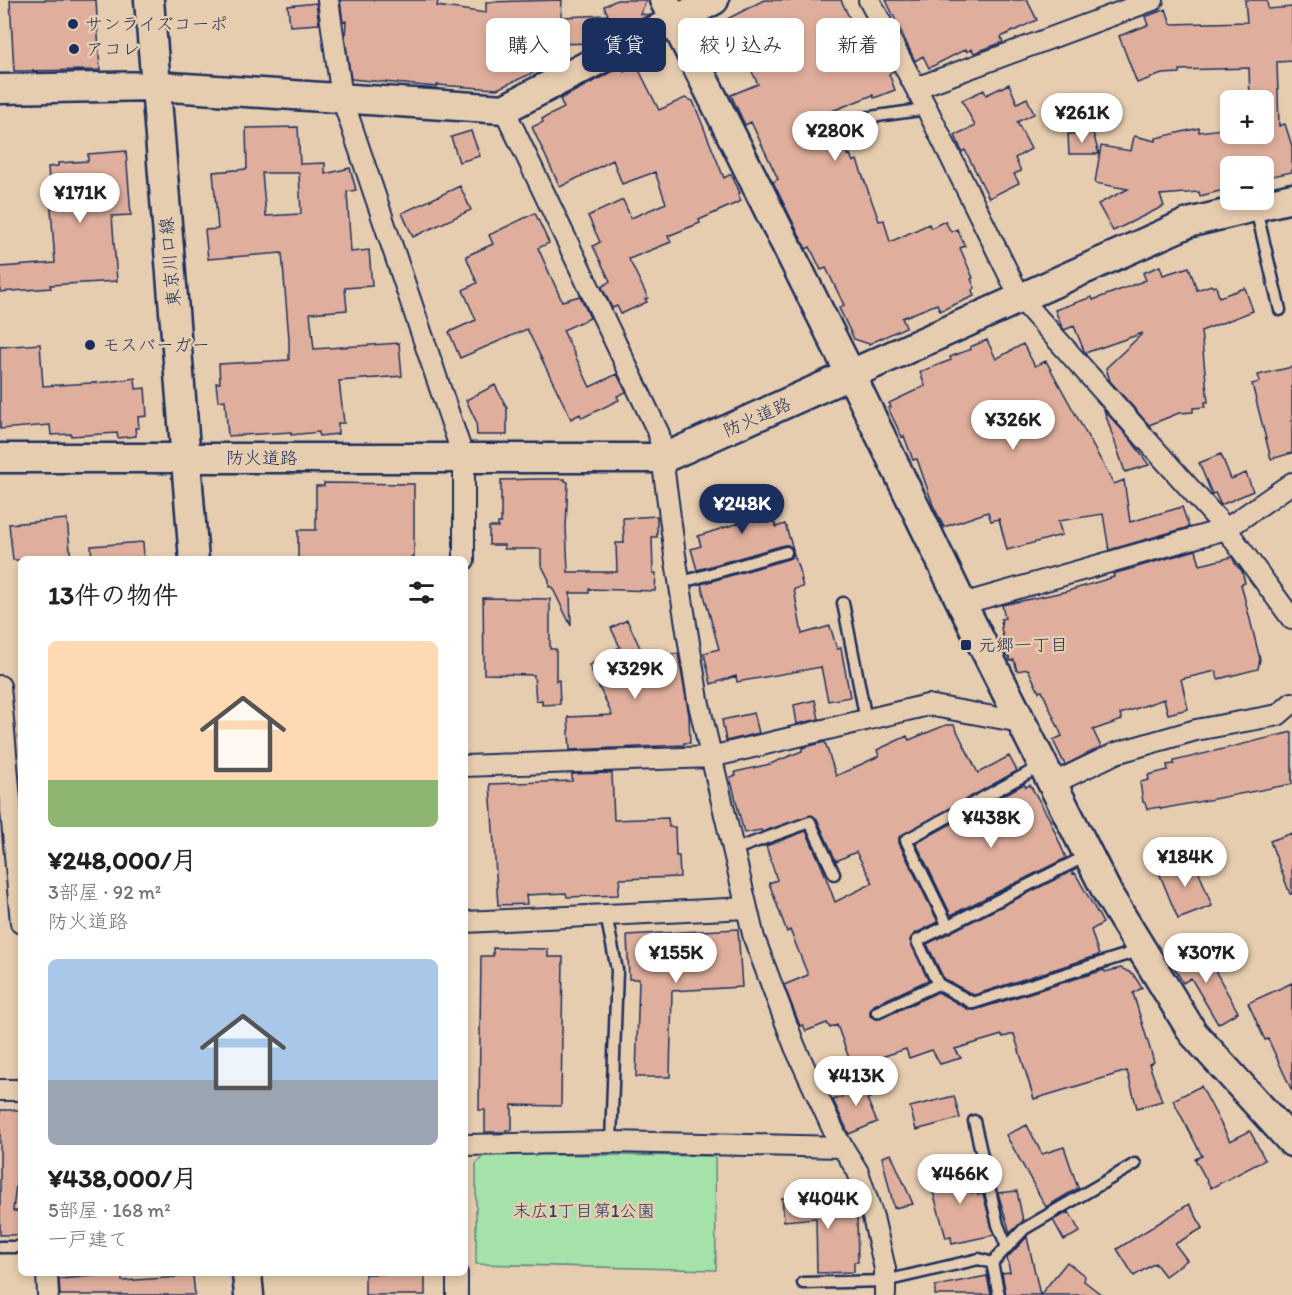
<!DOCTYPE html>
<html lang="ja">
<head>
<meta charset="utf-8">
<style>
  :root { --surface:#fff; --page:#f6f6f6; --text:#202124; --muted:#757577; --accent:#1b2f5e }
  body { margin:0; font-family:Itim,"Klee One",sans-serif; background:var(--page); color:var(--text); height:100vh; display:flex; flex-direction:column; font-size:22px; white-space:nowrap }
  * { box-sizing:border-box; margin:0 }
  p { font-size:20px; color:var(--muted) }
  .icon { flex:none; width:33px; height:33px; fill:none; stroke:currentColor; stroke-width:2; stroke-linecap:round; stroke-linejoin:round }
  .map { position:relative; flex:1; overflow:hidden }
  .drawer { position:absolute; left:18px; top:556px; width:450px; height:720px; display:flex; flex-direction:column; background:var(--surface); border-radius:9px; box-shadow:0 3px 9px #0003 }
  .drawer>* { flex:none }
  .top-card { position:absolute; left:486px; top:18px; width:570px; height:54px; display:flex; gap:12px }
  .controls { position:absolute; left:1220px; top:90px; display:grid; gap:12px }
  .controls a { display:grid; place-items:center; width:54px; height:54px; border-radius:9px; background:var(--surface); box-shadow:0 3px 9px #0003; font-size:30px }
  .price { position:absolute; translate:-50% -51px; padding:0 14px; border-radius:21px; background:#fff; color:#222; font-size:20px; line-height:39px; filter:drop-shadow(0 2px 3px #0008) }
  .price::after { content:''; position:absolute; left:50%; top:36px; width:18px; height:14px; margin-left:-9px; background:inherit; clip-path:polygon(0 0,100% 0,50% 100%) }
  .price.active { background:var(--accent); color:#fff }
  ul { padding:0; list-style:none }
  li { display:grid; align-content:center; gap:12px; height:318px; padding:0 30px }
  li span { display:grid; place-items:center; height:186px; border-radius:9px; color:#555 }
  li>.icon { margin-inline-start:auto }
  span .icon { width:108px; height:108px; fill:#fffc; stroke-width:1 }
  li b { font-size:26px }
  h2 { display:flex; justify-content:space-between; align-items:center; height:72px; padding:0 30px; font-size:26px }
  .chip { padding:0 21px; border-radius:9px; background:var(--surface); box-shadow:0 3px 9px #0003; font-size:21px; line-height:54px }
  .chip.active { background:var(--accent); color:#fff }
  .map>svg:first-child { display:block }
  .green { fill:#a5e2aa; stroke:#608884; stroke-width:1.5 }
  .building { fill:#dfae9c; stroke:#1b2f5e; stroke-width:1.5; fill-rule:evenodd }
  .lines { fill:none; stroke-linecap:round; stroke-linejoin:round }
  .lane-casing { stroke:#1b2f5e; stroke-width:15 }
  .street-casing { stroke:#1b2f5e; stroke-width:24 }
  .secondary-casing { stroke:#1b2f5e; stroke-width:33 }
  .lane { stroke:#e7cdaf; stroke-width:10 }
  .street { stroke:#e7cdaf; stroke-width:20 }
  .secondary { stroke:#e7cdaf; stroke-width:28 }
  .poi-dot { fill:#1b2f5e; stroke:#e7cdaf; stroke-width:2 }
  .labels { text-anchor:middle; stroke-width:5; stroke-linejoin:round; paint-order:stroke }
  .poi-label { font-size:18px; fill:#1b2f5e; stroke:#e7cdaf; text-anchor:start }
  .street-label { font-size:18px; fill:#1b2f5e; stroke:#e7cdaf }
  .park-label { font-size:18px; fill:#294166; stroke:#e7cdaf }
</style>
</head>
<body>
<div class="map">
<svg width="1292" height="1295" viewBox="0 0 1292 1295">
  <rect width="100%" height="100%" fill="#e7cdaf"/>
  <filter id="ink" filterUnits="userSpaceOnUse"><feTurbulence type="fractalNoise" baseFrequency=".0167" numOctaves="2"/><feDisplacementMap in="SourceGraphic" scale="12" xChannelSelector="R" yChannelSelector="G"/><feConvolveMatrix kernelMatrix="1 2 1 2 8 2 1 2 1" color-interpolation-filters="sRGB"/></filter>
  <g filter="url(#ink)">
    <path class="green" d="M485,1154L715,1156L716,1270L476,1264V1164Z"/>
    <path class="building" d="M10,0H96L100,70L14,71Z
      M340,0H438L437,6L486,13V2L562,0L561,17L608,15L604,6L617,0H647L640,14L650,15L615,30L596,43L556,44L564,59L497,89L437,85V87L351,79L345,38L346,21L343,22Z
      M764,0H841L866,53L881,48L893,71L889,74L895,90L874,98L873,95L827,113L848,155L850,154L853,162L857,160L879,221L884,220L890,242L929,224L931,228L945,221L951,232L957,229L965,246L960,248L973,278L971,279L975,288L972,290L974,296L940,311L937,304L902,318L906,327L869,344L854,339L839,308L844,305L826,268L821,270L810,247L806,249L773,182L778,179L751,122L745,125L731,95L758,84L740,47L714,60L705,42L707,41L702,32Z
      M886,0H1027L1037,20L1001,37L1003,42L974,53L972,49L967,52L966,49L929,68L923,56L915,61Z
      M1245,0H1267L1268,9L1292,7V61L1277,62L1279,126L1285,124L1292,146V172L1263,178V166H1223L1228,189L1200,196L1199,192L1160,195L1164,206L1113,231L1098,204L1128,189L1095,183L1101,146L1131,151L1134,136L1156,141V138L1199,128V132L1230,128V134H1263V100H1250L1249,68L1180,70V73L1162,74L1137,83L1119,36L1148,25L1145,17L1166,9L1171,24L1247,22Z
      M316,3L319,24L290,26L288,6Z
      M637,66L659,110L685,98L693,101L724,178L731,174L740,193L738,194L741,201L699,220L700,223L668,236L671,242L629,259L648,298L645,299L647,302L621,314L617,306L612,308L602,287L610,281L593,246L600,242L588,216L623,200L631,218L666,203L655,172L622,184L613,160L560,187L532,127L543,122L542,119L564,108L560,99L621,67L624,72Z
      M1009,84L1017,103L1027,98L1034,114L1017,122L1031,149L1015,158L1021,171L1014,174L1019,183L989,198L965,150L962,152L955,135L975,126L962,100L984,90L986,95Z
      M298,127L300,164L325,163V174L350,168L356,190L347,192L351,252L369,250L372,286L345,288L347,310L310,313L314,349L399,343L402,376L339,381L344,423H338V434L319,436V432L291,435V432L228,436L225,400L218,401L216,383H220L219,364L289,360V339L282,253L208,259L205,230L218,229L213,172L247,169L246,128ZM262,173H299L301,214L266,216Z
      M471,131L480,156L459,162L451,137Z
      M1093,133L1099,154H1069L1068,134Z
      M126,151L131,215L112,216L117,281L50,285L51,288L0,292V267L55,263L48,167L58,166V163L88,161V154Z
      M460,186L471,210L413,237L402,213Z
      M535,213L549,243L538,248L562,301L580,296L590,318L563,330L590,387L617,374L626,392L617,396L619,400L582,418L580,414L571,419L527,329L460,358L449,332L476,320L463,290L477,283L466,256L493,244L489,235Z
      M1160,266L1163,275L1189,267L1197,290L1211,285L1213,287L1216,286L1219,297L1245,288L1253,311L1201,331L1208,402H1205V407L1193,408V412L1179,413L1149,425L1110,381L1106,368L1143,333L1085,353L1074,326L1064,330L1061,325L1055,310L1092,297L1093,300L1146,280L1143,273Z
      M987,340L996,359L1023,344L1035,366L1046,361L1114,484L1124,480L1130,522L1182,507L1189,527L1109,550L1103,514L1058,521L1062,535L1007,550L999,519L991,521L988,512L944,527L933,505L917,459L913,460L904,436L902,437L888,408L891,407L889,403L925,386L920,372L951,360L950,357L971,349L970,347Z
      M40,344L43,386L107,382L135,378L136,389L145,388L147,416L138,417L139,428H135L136,436L118,438L117,433L71,436V434L51,435L50,425L0,429V347Z
      M1292,367V453L1271,459L1252,384L1260,382L1258,375Z
      M495,385L507,408V435H477L476,421L466,400Z
      M1104,410L1131,440L1149,465L1125,472Z
      M1221,454L1231,479L1246,473L1253,491L1221,505L1215,493L1212,494L1199,463Z
      M537,479H565V481L568,482L566,527L568,572H617L616,543H624L623,518L657,516V537H652L653,573H656L655,591L589,589V593H570L571,626L552,587H549V580L541,564V549H504V545H489V527H498V523H501V480Z
      M324,483L414,484V557H411V559L380,560H298V530H316V486H324Z
      M760,490L769,519L773,518L776,527L785,524L793,549L788,545H784L697,570L691,549L701,546L698,536L739,523L732,500Z
      M67,519L71,560H13L9,524Z
      M143,542L144,560H92L91,546Z
      M1196,550L1200,565L1232,557L1236,565L1242,571L1245,583L1241,584L1260,659L1258,669L1218,679L1216,671L1181,679L1188,709L1168,714L1164,699L1120,714L1122,720L1093,730L1101,747L1065,765L1053,740L1062,736L1042,691L1039,692L1028,669L1017,671L1014,660L1010,661L1008,653L1007,654L1001,628L1002,627L1001,619L1005,618L1002,605L1068,591L1114,577L1113,574Z
      M793,551L802,580H801L803,587L794,589L802,634L830,626L837,649L841,648L850,697L828,701L821,667L737,682L736,676L711,684L704,653L719,649L701,584L788,559L792,557Z
      M483,598L550,599V649H556V681L559,680L560,704L542,705V700L536,701L534,675L484,674Z
      M627,620L644,656L667,651V655L678,653L689,715L690,743H684V745L570,750L568,717L612,715L589,665L613,653V651L620,647L611,628Z
      M815,700L819,719L797,724L794,705Z
      M754,713L759,733L726,741L722,720Z
      M946,725H954L978,773L1009,756L1017,771L899,837V843L938,922L914,934L910,940L928,980L874,1005L870,1011V1016L876,1019H880L938,992L969,1010H975L1104,970L1105,972L1121,968L1133,974L1142,988L1133,993L1154,1062L1149,1064L1162,1101L1137,1108L1127,1071L1034,1099L1014,1034L1003,1037L1002,1035L955,1049L961,1058L940,1064L932,1050L909,1058L906,1049L869,1061L871,1066L854,1072L837,1025L830,1028L827,1023L806,1031L803,1025L800,1026L784,985L808,975L790,930L787,932L769,883L777,880L766,846L806,831L822,867L835,902L873,883L856,852L836,861L817,819L812,815L762,832L761,830L744,833L730,777L736,776L735,772L770,764L802,751V748L825,742L836,776L879,756L877,750L907,736L909,740Z
      M1292,732V784L1161,809L1160,807L1147,809L1145,803L1143,802L1140,782L1149,780L1148,775L1168,770L1167,765L1174,764V761Z
      M612,773L614,820L668,818L669,827H675L676,856H679L680,877L620,879L618,895L567,897L566,893L526,895L527,904L498,905L490,784L572,781V774Z
      M1024,784L1026,787L1030,785L1049,818L1066,858L951,915L916,843Z
      M1292,833V894H1290L1270,841Z
      M1193,857L1212,906L1178,919L1158,870Z
      M1072,871L1073,874L1075,873L1103,923L1091,930L1099,955L974,995L944,979L927,944Z
      M738,929L742,987L672,991L670,1077H636L639,979H629L627,935Z
      M1202,947L1238,1012L1218,1024L1191,978L1183,983L1172,964Z
      M493,948L548,949V957H563L561,1106L512,1105V1130H506V1132H485V1110H479L481,956H493Z
      M1292,983V1091L1268,1039L1265,1040L1248,1003Z
      M863,1078L872,1097L867,1099L877,1122L849,1134L833,1100L842,1097L841,1094L848,1091L845,1086Z
      M1201,1086L1230,1141L1250,1131L1265,1160L1211,1188L1195,1159L1202,1156L1173,1100Z
      M954,1096L960,1118L916,1130L910,1107Z
      M0,1110H21V1167H18L13,1211H21V1235H0Z
      M1027,1125L1042,1154L1064,1147L1078,1188L1046,1207L1006,1135Z
      M891,1154L913,1204L894,1208L882,1157Z
      M962,1160L971,1193L977,1192L978,1195L983,1194L994,1235L952,1244L951,1237L946,1238L928,1174L939,1171L937,1166Z
      M1017,1191L1023,1221L1010,1233L998,1193Z
      M842,1193L843,1217L857,1216L858,1262H854V1272L817,1273L816,1218L784,1221L782,1198Z
      M1189,1204L1203,1228L1175,1244L1187,1260L1165,1276L1155,1263L1134,1276L1117,1249Z
      M1069,1212L1080,1232L1064,1240L1053,1220Z
      M1027,1237L1040,1295L1067,1262L1085,1276L1084,1281L1102,1295H1006L1002,1273L1010,1272L1007,1258Z
      M122,1274V1281L193,1276L195,1295H60L59,1279Z
      M365,1274H425V1295H365Z
      M987,1276L991,1295H935V1286Z"/>
    <g class="lines">
      <defs>
        <path id="lane" d="M856,119L927,109
          M1256,209L1280,310
          M679,583L786,552
          M843,603L866,720
          M733,850L810,822L834,874
          M606,915L617,970L611,1142
          M948,926L906,840L1041,766
          M938,984L917,941L1088,855
          M877,1012L938,984L973,1003L1141,950
          M974,1121L998,1225L1007,1247
          M0,1247H21
          M992,1263L1024,1229L1135,1164
          M992,1263L999,1295
          M803,1283L885,1281L979,1259L992,1263"/>
        <path id="street" d="M328,0L342,98L464,459V560
          M869,0L927,109L1021,299L1226,529L1292,619
          M916,88L1153,0
          M504,109L659,434L675,555L698,700L754,938L795,1047L837,1138L858,1172L873,1217L885,1269V1295
          M962,604L1226,529L1292,483
          M0,686L21,923
          M465,766L711,757L928,705L1021,722
          M1052,784L1116,753L1196,730L1278,715L1292,703
          M465,922L747,908
          M0,1090H21
          M465,1145L611,1142L842,1147
          M47,1274L48,1295
          M457,1295V1274"/>
        <path id="secondary" d="M149,0L194,560
          M664,0L851,375L962,604L1109,896L1193,1033L1292,1142
          M0,89L155,86L504,109L714,0
          M0,458H664L1188,223L1292,198
          M247,1274L249,1295"/>
      </defs>
      <use href="#lane" class="lane-casing"/>
      <use href="#street" class="street-casing"/>
      <use href="#secondary" class="secondary-casing"/>
      <use href="#lane" class="lane"/>
      <use href="#street" class="street"/>
      <use href="#secondary" class="secondary"/>
    </g>
  </g>
  <g class="poi-dot">
    <circle cx="73" cy="24" r="6"/>
    <circle cx="74" cy="49" r="6"/>
    <circle cx="90" cy="345" r="6"/>
    <rect x="960" y="639" width="12" height="12" rx="3"/>
  </g>
  <g class="labels">
    <g class="poi-label">
      <text x="85" y="30">サンライズコーポ</text>
      <text x="86" y="55">アコレ</text>
      <text x="102" y="351">モスバーガー</text>
      <text x="978" y="651">元郷一丁目</text>
    </g>
    <g class="street-label">
      <text transform="translate(170 262) rotate(-95)" y="6">東京川口線</text>
      <text transform="translate(757 417) rotate(-24)" y="6">防火道路</text>
      <text x="262" y="464">防火道路</text>
    </g>
    <g class="park-label">
      <text x="584" y="1217">末広1丁目第1公園</text>
    </g>
  </g>
</svg>
<div class="controls">
<a>+</a>
<a>−</a>
</div>
<b class="price" style="left:1082px;top:144px">¥261K</b>
<b class="price" style="left:835px;top:162px">¥280K</b>
<b class="price" style="left:80px;top:224px">¥171K</b>
<b class="price" style="left:1013px;top:451px">¥326K</b>
<b class="price active" style="left:742px;top:535px">¥248K</b>
<b class="price" style="left:635px;top:700px">¥329K</b>
<b class="price" style="left:991px;top:849px">¥438K</b>
<b class="price" style="left:1185px;top:888px">¥184K</b>
<b class="price" style="left:676px;top:984px">¥155K</b>
<b class="price" style="left:1206px;top:984px">¥307K</b>
<b class="price" style="left:856px;top:1107px">¥413K</b>
<b class="price" style="left:960px;top:1205px">¥466K</b>
<b class="price" style="left:828px;top:1230px">¥404K</b>
<div class="top-card">
<a class="chip">購入</a>
<a class="chip active">賃貸</a>
<a class="chip">絞り込み</a>
<a class="chip">新着</a>
</div>
<section class="drawer">
<h2>13件の物件<svg class="icon" aria-label="filters" viewBox="0 0 24 24"><path d="M4 7h16M4 17h16"/><circle cx="9" cy="7" r="2"/><circle cx="15" cy="17" r="2"/></svg></h2>
<ul>
<li><span style="background:linear-gradient(#ffd9b3 75%,#8fb573 0)"><svg class="icon" aria-label="home" viewBox="0 0 24 24"><path d="M3 11l9-7 9 7M6 9v11h12V9"/></svg></span><div><b>¥248,000/月</b><p>3部屋 · 92 m²</p><p>防火道路</p></div></li>
<li><span style="background:linear-gradient(#a9c7e8 65%,#9aa5b1 0)"><svg class="icon" aria-label="home" viewBox="0 0 24 24"><path d="M3 11l9-7 9 7M6 9v11h12V9"/></svg></span><div><b>¥438,000/月</b><p>5部屋 · 168 m²</p><p>一戸建て</p></div></li>
</ul>
</section>
</div>
</body>
</html>
